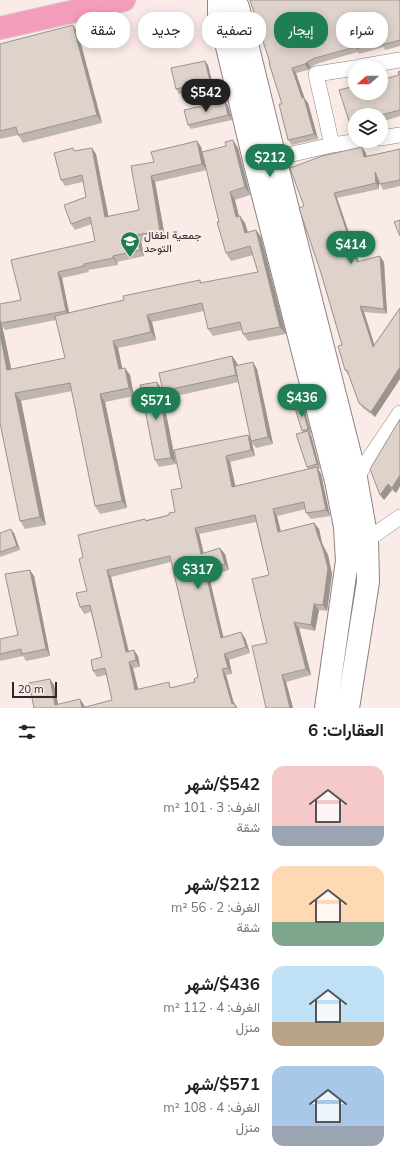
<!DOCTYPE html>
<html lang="ar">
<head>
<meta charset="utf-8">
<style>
  :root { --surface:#fff; --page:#f6f6f6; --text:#202124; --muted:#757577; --accent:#1f7e55 }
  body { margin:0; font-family:Mulish,Vazirmatn,sans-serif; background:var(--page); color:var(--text); direction:rtl; height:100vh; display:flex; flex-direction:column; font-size:15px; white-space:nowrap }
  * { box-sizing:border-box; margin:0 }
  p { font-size:13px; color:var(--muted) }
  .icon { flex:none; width:22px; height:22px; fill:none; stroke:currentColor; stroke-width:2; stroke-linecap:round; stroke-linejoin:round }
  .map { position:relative; height:708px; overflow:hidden; direction:ltr }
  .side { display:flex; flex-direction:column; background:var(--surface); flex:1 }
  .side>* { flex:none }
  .top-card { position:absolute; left:12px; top:12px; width:376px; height:36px; direction:rtl; display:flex; gap:8px }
  .needle { width:26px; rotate:250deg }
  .controls { position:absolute; left:348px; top:60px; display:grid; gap:8px }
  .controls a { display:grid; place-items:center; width:40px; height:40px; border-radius:50%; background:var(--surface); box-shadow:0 2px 10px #0003; font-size:20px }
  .scale { position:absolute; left:12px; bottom:10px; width:45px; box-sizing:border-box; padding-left:4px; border:2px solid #2c2626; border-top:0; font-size:11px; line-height:14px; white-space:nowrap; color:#2c2626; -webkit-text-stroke:3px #faeae8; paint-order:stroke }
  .price { position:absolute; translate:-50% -34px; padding:0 9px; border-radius:14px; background:var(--accent); color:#fff; font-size:13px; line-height:26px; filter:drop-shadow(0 1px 2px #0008) }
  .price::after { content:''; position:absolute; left:50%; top:24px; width:12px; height:9px; margin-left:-6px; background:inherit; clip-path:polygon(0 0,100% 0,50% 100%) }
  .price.on { background:#222; color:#fff }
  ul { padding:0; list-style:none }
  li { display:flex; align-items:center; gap:12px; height:100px; padding:0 16px }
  li span { display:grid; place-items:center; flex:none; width:112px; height:80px; border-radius:12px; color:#555 }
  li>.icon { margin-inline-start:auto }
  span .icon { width:48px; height:48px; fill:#fffc; stroke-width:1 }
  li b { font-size:17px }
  h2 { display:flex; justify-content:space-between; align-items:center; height:48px; padding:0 16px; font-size:17px }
  .pill { padding:0 14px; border-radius:16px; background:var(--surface); box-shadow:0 2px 10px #0003; font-size:14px; line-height:36px }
  .pill.on { background:var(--accent); color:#fff }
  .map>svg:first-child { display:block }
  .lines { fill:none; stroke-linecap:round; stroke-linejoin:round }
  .street-casing { stroke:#908281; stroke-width:16 }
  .secondary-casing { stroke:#908281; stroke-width:24 }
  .highway-casing { stroke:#cccbcb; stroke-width:24 }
  .street { stroke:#fff; stroke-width:15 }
  .secondary { stroke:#fff; stroke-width:22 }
  .highway { stroke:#f49dba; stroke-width:22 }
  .wall { fill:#bfb5af; fill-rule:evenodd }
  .shaded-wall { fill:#9b938e }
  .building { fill:#ded2cb; stroke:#9b938e; fill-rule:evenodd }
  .labels { text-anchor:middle; stroke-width:4; stroke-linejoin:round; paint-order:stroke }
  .poi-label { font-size:11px; fill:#2c2626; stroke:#faeae8; text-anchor:start }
</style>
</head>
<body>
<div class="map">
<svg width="400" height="708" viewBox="0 0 400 708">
  <rect width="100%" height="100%" fill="#faeae8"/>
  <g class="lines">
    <defs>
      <path id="street" d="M359,67L400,60
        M381,138L400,135
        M332,145L316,74L355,68
        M275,158L332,145L360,141
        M356,478L400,413
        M367,540L400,517"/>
      <path id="secondary" d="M219,0V13L255,164L336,481L345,527L347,561L326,708
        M233,0L238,7L275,158L356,478L367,540L368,582L348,708"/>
      <path id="highway" d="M0,28L124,0"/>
    </defs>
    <use href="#street" class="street-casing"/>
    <use href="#secondary" class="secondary-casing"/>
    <use href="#highway" class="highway-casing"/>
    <use href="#street" class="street"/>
    <use href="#secondary" class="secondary"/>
    <use href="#highway" class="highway"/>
  </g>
  <path class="wall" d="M400,0V46L385,50L384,47L359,54L358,52L319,63L311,67L308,70L296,73L304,98L308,103L318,139L292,145L288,140L282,104L269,63Z
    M78,33L102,123L23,143L18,135L0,139V44Z
    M205,61L208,65L213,86L179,94L176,89Z
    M400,71V116L381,122V115H355V129H353L350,124L355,93L399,75Z
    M225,101L228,106L232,120L191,129L188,125Z
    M197,141L201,147L207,170L155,182L165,237L141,241L144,256L117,262L118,265L88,270L89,272L62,278L69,313L124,300L200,280L202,283L258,272L253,255L231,261L226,253L219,222L238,148L250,195L235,200L239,216L245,223L248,232L256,230L261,237L286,334L248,341L243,334L242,330L213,336L208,329L204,311L152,322L156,340L118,348L122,368L130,375L134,396L105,402L127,508L100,514L95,506L72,391L21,401L46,525L25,529L20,521L0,321L21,300L95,241L92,224L75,230L71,224L86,197L83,182L65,186L61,180L75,151L96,154L108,217L139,210L154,162ZM56,320L65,358L11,369L2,325L5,330Z
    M400,149V186L383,190L379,182V189L337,198L359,262H384L387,314L364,312L374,345L400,308V379L375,417L363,408L359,403L349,376L345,370L342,345L304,206L366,153V156Z
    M232,356L237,363L238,366L257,369L273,444L256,448L252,443L255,456L230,462L235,486L308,469L307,467L303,432L302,431L305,411L311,433L310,434L311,435L320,469H318L321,474L330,516L311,519L306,513V509L277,516L281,531L314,523L319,529L322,543L328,555L332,574L327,611L319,610L315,631L299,628L311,675L286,682L293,708H266L269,575L256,522L199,534L204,553L225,554L229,570L209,576L223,637L245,638L250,653L229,660L232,674L226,675L234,703L238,708H34L50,679L54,685L58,705L80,699L84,707L112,700L106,675L97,677L93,671L102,657L91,612L84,614L80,607L87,591L83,557L146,520L169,515L175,512L182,488L248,435L251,439L239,382L167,398L163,391ZM171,562L198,677L195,682L172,688L138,690L133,668L140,667L138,656L129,651L111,577Z
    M157,382L161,388L176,464L159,467L155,460Z
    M400,419V486L396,493L392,490L384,500Z
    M0,533H14L20,550L0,557Z
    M34,576L50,656L26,661L23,656L0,661V639L18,635Z"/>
  <path class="shaded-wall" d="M73,25L78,33L102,123L97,115Z
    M205,61L208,65L213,86L210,81Z
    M307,62L311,67L308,70L305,64Z
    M292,68L296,73L306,102L304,98L308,103L318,139L314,134Z
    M225,101L228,106L232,120L228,115Z
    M233,140L238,148L250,195L245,187Z
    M197,141L201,147L207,170L202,164Z
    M362,147L366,153L368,162L364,157Z
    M92,148L96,154L110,224L105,217Z
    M375,172L379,177V189L376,183Z
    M151,176L155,182L165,237L160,231Z
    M230,192L235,200L241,225L236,217Z
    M334,193L337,198L361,268L357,262Z
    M240,216L245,223L250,240L245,233Z
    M256,230L261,237L286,334L280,327Z
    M136,235L141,241L144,256L140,250Z
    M113,256L117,262L118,265L113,258Z
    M380,256L384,262L387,314L384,309Z
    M58,272L62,278L70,317L66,311Z
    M360,306L364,312L377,353L373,347Z
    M147,315L152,322L156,340L151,332Z
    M0,321L2,325L13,377L7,370L0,334Z
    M113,341L118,348L124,377L119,369Z
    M232,356L237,363L241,381L236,375Z
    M253,362L257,369L273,444L268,437Z
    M400,367V379L375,417L371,412Z
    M125,368L130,375L134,396L129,388Z
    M157,382L161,388L176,464L171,458Z
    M15,393L21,401L46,525L40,517Z
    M100,394L105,402L127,508L122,501Z
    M302,406L305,411L311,433L308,429Z
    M308,431L311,435L320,469L317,464Z
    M248,435L252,441H251L252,443L255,456L251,450Z
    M226,456L230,462L237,493L232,487Z
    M317,467L321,474L330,516L326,510Z
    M400,475V486L396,493L392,488Z
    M388,484L392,490L384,500L380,495Z
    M273,509L277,516L282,538L278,532Z
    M314,523L319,529L322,543L328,555L332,574L327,611L323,605L318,536Z
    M195,528L199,534L205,560L201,554Z
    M11,529L14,533L20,550L17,546Z
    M220,548L225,554L229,570L225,564Z
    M30,570L34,576L50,656L46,649Z
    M107,570L111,577L130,658L126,652Z
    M205,570L209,576L225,644L221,638Z
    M314,604L319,610L315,631L311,625Z
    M294,622L299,628L311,675L306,669Z
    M241,632L245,638L250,653L246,647Z
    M134,650L138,656L140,667L136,660Z
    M224,654L229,660L232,674L228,668Z
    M129,662L133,668L140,696L135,690Z
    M222,669L226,675L235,708L232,704Z
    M282,675L286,682L293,708H290Z
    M50,679L54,685L59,708L55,705Z
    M80,699L84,705L85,708H82Z"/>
  <path class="building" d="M250,0H400V40L382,45L381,42L356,49L355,47L315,58L307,62L305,64L292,68L302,98H304L314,134L288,140L279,104H282L269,63H270Z
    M73,25L97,115L18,135L16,127L0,131V44Z
    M205,61L210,81L176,89L171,68Z
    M400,71V110L381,115H355V123L350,124L339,90L355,86V93H381V80L399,75L398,72Z
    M225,101L228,115L188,125L184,110Z
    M233,140L245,187L230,192L236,217L240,216L245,233L256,230L280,327L243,334L240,322L208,329L202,303L147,315L151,332L113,341L119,369L125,368L129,388L100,394L122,501L95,506L70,383L15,393L40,517L20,521L0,423V334L7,370L65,358L55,316L124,300L123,296L200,280V283L258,272L250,246L226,253L217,222H219L202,152L226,146L225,142Z
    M197,141L202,164L151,176L160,231L136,235L140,250L113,256V258L84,264V266L58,272L66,311L1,323L0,320V304L21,300L11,260L95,241L90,217L71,224L64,205L86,197L82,175L61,180L54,153L73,148L74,151L92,148L105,217L139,210L131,166L154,162L151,152Z
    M362,147L364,157L400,149V180L380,184L375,172L376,183L334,193L357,262L380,256L384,309L360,306L373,347L400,308V367L371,412L359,403L347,370H345L338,346L342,345L321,273L299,208L304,206L290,168L322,156Z
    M400,220V236L394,222Z
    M232,356L236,375L163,391L159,373Z
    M253,362L268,437L251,441L235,366Z
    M157,382L171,458L155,460L140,385Z
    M302,406L308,429L302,431L295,408Z
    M400,419V475L392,488L388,484L380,495L370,469Z
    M308,431L317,464L307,467L296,434Z
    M248,435L251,450L226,456L232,487L317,467L326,510L306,513L304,502L273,509L278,532L314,523L318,536L323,549L328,568L323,605L314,604L311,625L294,622L306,669L282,675L290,708H266L252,646L267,643L252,579L269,575L255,515L195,528L201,554L220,548L225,564L205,570L221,638L241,632L246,647L224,654L228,668L222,669L232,704L234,703L236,708H34L29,683L50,679L55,705L80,699L82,708L112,700L105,668L93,671L91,660L102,657L90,605L80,607L76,593L87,591L79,559L83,557L78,535L145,519L146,521L169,515V513L175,512L171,490L182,488L174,450ZM170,556L198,677L194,679L195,682L170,688L169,682L135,690L129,662L136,660L134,650L126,652L107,570Z
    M11,529L17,546L0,552V533Z
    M30,570L46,649L22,654L21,649L0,654V639L18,635L5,574Z"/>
  <defs>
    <symbol id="school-pin" viewBox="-11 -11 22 30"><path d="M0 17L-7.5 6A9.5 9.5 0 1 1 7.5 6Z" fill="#1f7e55" stroke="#faeae8"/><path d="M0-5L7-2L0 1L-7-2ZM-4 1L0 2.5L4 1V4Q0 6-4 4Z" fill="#fff"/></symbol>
  </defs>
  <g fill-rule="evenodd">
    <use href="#school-pin" x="119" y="230" width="22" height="30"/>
  </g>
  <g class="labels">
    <g class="poi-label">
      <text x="144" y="239">جمعية اطفال<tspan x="144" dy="13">التوحد</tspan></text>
    </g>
  </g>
</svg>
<div class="controls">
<a><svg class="needle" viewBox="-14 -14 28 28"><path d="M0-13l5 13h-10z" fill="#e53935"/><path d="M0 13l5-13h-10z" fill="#757577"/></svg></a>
<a><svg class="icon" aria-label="layers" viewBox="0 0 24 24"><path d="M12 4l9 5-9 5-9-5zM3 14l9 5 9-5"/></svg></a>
</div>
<div class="scale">20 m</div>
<b class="price on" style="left:206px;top:113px">$542</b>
<b class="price" style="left:270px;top:178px">$212</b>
<b class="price" style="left:351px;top:265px">$414</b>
<b class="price" style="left:302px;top:418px">$436</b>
<b class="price" style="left:156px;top:421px">$571</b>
<b class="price" style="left:198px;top:590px">$317</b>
<div class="top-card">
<a class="pill">شراء</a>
<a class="pill on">إيجار</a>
<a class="pill">تصفية</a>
<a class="pill">جديد</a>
<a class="pill">شقة</a>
</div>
</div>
<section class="side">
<h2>العقارات: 6<svg class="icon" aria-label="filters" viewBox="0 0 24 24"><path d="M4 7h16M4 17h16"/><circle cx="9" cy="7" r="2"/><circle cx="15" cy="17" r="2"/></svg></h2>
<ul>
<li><span style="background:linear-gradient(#f6c9c9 75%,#9aa5b1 0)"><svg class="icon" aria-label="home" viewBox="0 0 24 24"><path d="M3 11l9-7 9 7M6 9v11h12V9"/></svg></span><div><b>$542/شهر</b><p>الغرف: 3 · 101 m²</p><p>شقة</p></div></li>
<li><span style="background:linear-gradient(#ffd9b3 70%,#7fa58c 0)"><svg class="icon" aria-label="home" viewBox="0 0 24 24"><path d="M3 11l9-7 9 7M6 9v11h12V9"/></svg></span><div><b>$212/شهر</b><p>الغرف: 2 · 56 m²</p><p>شقة</p></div></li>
<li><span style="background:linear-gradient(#bfe0f5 70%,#b9a48a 0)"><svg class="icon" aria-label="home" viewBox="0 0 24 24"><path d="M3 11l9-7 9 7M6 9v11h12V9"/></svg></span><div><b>$436/شهر</b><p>الغرف: 4 · 112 m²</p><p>منزل</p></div></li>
<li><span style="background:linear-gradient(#a9c7e8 75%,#9aa5b1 0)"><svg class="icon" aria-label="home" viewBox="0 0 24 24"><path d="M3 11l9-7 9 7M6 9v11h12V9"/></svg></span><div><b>$571/شهر</b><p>الغرف: 4 · 108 m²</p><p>منزل</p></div></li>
</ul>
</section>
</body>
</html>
